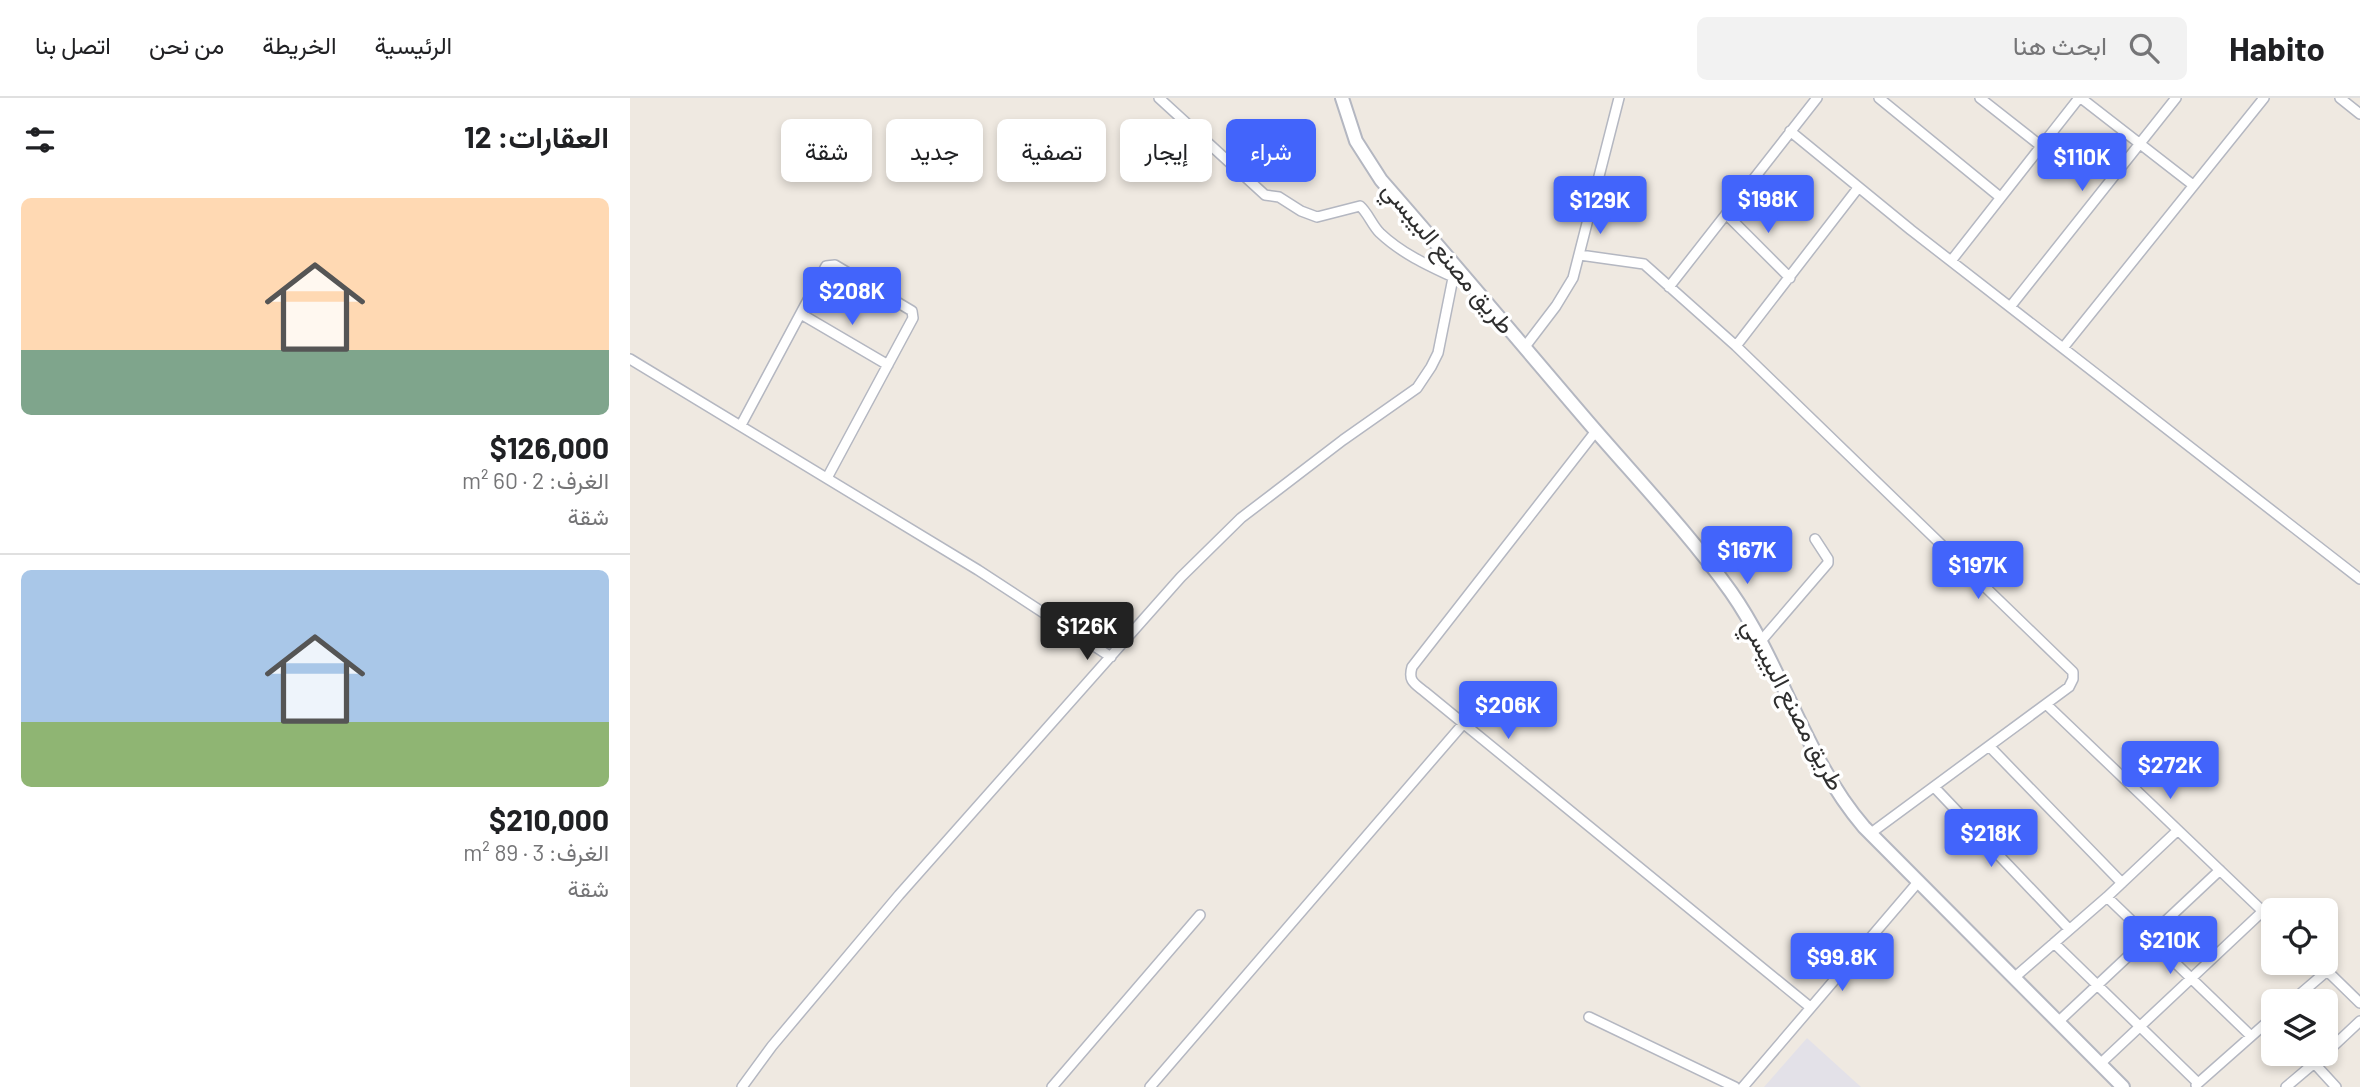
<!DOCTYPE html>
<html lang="ar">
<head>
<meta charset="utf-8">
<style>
  :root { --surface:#fff; --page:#f2f2f2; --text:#202124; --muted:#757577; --line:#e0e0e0; --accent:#4264fb }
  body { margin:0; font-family:Barlow,Vazirmatn,sans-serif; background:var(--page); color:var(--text); direction:rtl; height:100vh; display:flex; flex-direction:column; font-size:26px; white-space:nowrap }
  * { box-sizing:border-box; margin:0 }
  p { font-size:23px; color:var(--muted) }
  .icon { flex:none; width:38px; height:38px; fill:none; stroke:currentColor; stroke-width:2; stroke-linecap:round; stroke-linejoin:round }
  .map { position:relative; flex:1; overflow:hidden; direction:ltr }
  .sheet { display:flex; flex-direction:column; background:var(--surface); width:630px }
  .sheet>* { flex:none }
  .hud { position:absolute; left:21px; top:21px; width:665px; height:63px; direction:rtl; display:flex; gap:14px }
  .controls { position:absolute; left:1631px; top:800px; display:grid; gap:14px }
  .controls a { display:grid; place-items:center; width:77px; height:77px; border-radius:10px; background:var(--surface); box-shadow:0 4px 10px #0003; font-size:35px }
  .price { position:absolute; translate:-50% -60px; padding:0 16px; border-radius:7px; background:var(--accent); color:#fff; font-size:23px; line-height:46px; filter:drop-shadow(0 2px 4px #0008) }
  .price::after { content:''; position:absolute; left:50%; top:42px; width:21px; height:16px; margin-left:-10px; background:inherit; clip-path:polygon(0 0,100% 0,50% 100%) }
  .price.selected { background:#222; color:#fff }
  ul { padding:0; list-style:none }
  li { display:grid; align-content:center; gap:14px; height:371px; padding:0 21px }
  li+li { border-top:2px solid var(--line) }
  li span { display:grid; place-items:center; height:217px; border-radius:10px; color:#555 }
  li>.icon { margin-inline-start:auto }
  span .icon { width:126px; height:126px; fill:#fffc; stroke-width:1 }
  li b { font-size:30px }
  h2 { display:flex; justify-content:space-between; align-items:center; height:84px; padding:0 21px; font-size:30px }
  .tag { padding:0 24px; border-radius:10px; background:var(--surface); box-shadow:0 4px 10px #0003; font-size:24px; line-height:63px }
  .tag.selected { background:var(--accent); color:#fff }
  header { display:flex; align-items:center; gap:42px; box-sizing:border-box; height:98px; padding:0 35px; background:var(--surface); border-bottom:2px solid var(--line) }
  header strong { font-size:33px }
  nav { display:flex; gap:38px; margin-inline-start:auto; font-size:24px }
  .search { width:490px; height:63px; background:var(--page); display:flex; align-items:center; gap:18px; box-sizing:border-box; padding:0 24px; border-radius:10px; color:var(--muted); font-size:26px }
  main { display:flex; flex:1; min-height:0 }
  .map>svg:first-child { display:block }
  .industrial { fill:#e3e1e8 }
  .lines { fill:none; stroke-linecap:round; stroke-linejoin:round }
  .minor-casing { stroke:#b4b7c1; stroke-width:12 }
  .secondary-casing { stroke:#b4b7c1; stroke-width:16 }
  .minor { stroke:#fff; stroke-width:9 }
  .secondary { stroke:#fff; stroke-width:12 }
  .labels { text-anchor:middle; stroke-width:7; stroke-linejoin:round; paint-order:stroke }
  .street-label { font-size:24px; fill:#2e2e2e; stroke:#fff }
</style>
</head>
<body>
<header>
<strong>Habito</strong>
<div class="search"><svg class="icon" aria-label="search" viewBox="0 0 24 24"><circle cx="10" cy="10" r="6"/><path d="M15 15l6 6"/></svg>ابحث هنا</div>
<nav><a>الرئيسية</a><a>الخريطة</a><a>من نحن</a><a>اتصل بنا</a></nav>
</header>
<main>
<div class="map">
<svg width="1730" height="989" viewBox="0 0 1730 989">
  <rect width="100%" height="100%" fill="#efe9e1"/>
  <path class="industrial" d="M1177,940L1231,989H1134Z"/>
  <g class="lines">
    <defs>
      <path id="minor" d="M529,0L635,97L649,99L671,113L687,119L730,108C738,115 742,127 750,135C771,155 797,167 823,179
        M1249,0L1370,99
        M1350,0L1411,48
        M1451,0L1563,87
        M1710,0L1730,16
        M1160,33L1281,132L1730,481
        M1096,116L1160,180
        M950,157L1014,166L1106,248L1443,574V581L1439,589L1241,735
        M1321,163L1449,0
        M1039,189L1187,0
        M1380,209L1546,0
        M171,216L258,267
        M1106,248L1228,90
        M894,250L926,208L943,180L989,0
        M1433,250L1634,0
        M0,261L348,472L481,559
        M111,327L196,168L205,167L282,213L283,220L197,380
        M966,333L782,569C778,583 784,585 795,594L1180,909
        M1131,543L1198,465V461L1185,441
        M1416,606L1643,823
        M1359,648L1492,785
        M1305,690L1439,831
        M1477,799L1621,938
        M1424,845L1568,985
        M1688,864L1730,905
        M1385,879L1477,799L1548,732
        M1662,903L1697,873
        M959,919L1105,989
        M1428,924L1590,772
        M1696,955L1730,923
        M1684,965L1706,989
        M1470,966L1633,813
        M1566,987L1643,919
        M112,989L142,948L269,797L551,479L611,420L713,342L787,290L801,269L808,255L825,170
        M422,989L570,817
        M520,989L833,626
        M1113,989L1289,783
        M1656,989L1695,956"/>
      <path id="secondary" d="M712,0L726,43L751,82C823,164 893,248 965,332C1011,385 1060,437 1101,494C1152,567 1176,662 1234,729L1493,989"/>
    </defs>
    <use href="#minor" class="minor-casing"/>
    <use href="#secondary" class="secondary-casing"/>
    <use href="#minor" class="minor"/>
    <use href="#secondary" class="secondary"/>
  </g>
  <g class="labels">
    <g class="street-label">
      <text transform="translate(818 160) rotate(50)" y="8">طريق مصنع البيبسي</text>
      <text transform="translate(1163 607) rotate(62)" y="8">طريق مصنع البيبسي</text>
    </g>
  </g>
</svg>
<div class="controls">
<a><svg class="icon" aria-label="locate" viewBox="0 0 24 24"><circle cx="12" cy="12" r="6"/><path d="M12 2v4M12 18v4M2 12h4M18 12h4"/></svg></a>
<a><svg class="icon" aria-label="layers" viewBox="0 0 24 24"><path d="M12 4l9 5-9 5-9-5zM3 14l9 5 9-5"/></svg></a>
</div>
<b class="price" style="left:1452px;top:95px">$110K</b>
<b class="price" style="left:1138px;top:137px">$198K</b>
<b class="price" style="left:970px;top:138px">$129K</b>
<b class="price" style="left:222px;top:229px">$208K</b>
<b class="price" style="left:1117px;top:488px">$167K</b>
<b class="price" style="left:1348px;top:503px">$197K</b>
<b class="price selected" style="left:457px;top:564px">$126K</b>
<b class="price" style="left:878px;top:643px">$206K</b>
<b class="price" style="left:1540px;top:703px">$272K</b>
<b class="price" style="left:1361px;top:771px">$218K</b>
<b class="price" style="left:1540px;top:878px">$210K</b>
<b class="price" style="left:1212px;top:895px">$99.8K</b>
<div class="hud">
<a class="tag selected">شراء</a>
<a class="tag">إيجار</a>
<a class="tag">تصفية</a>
<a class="tag">جديد</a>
<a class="tag">شقة</a>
</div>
</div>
<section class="sheet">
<h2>العقارات: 12<svg class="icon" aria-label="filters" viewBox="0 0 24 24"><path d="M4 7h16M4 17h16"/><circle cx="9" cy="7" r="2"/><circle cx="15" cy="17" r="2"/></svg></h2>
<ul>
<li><span style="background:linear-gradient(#ffd9b3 70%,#7fa58c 0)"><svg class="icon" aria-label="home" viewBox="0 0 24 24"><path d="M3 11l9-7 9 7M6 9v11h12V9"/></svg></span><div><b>$126,000</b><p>الغرف: 2 · 60 m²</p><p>شقة</p></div></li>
<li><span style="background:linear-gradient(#a9c7e8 70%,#8fb573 0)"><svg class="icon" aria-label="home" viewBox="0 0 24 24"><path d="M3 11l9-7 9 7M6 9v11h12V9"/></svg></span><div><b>$210,000</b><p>الغرف: 3 · 89 m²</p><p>شقة</p></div></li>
</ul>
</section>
</main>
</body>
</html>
